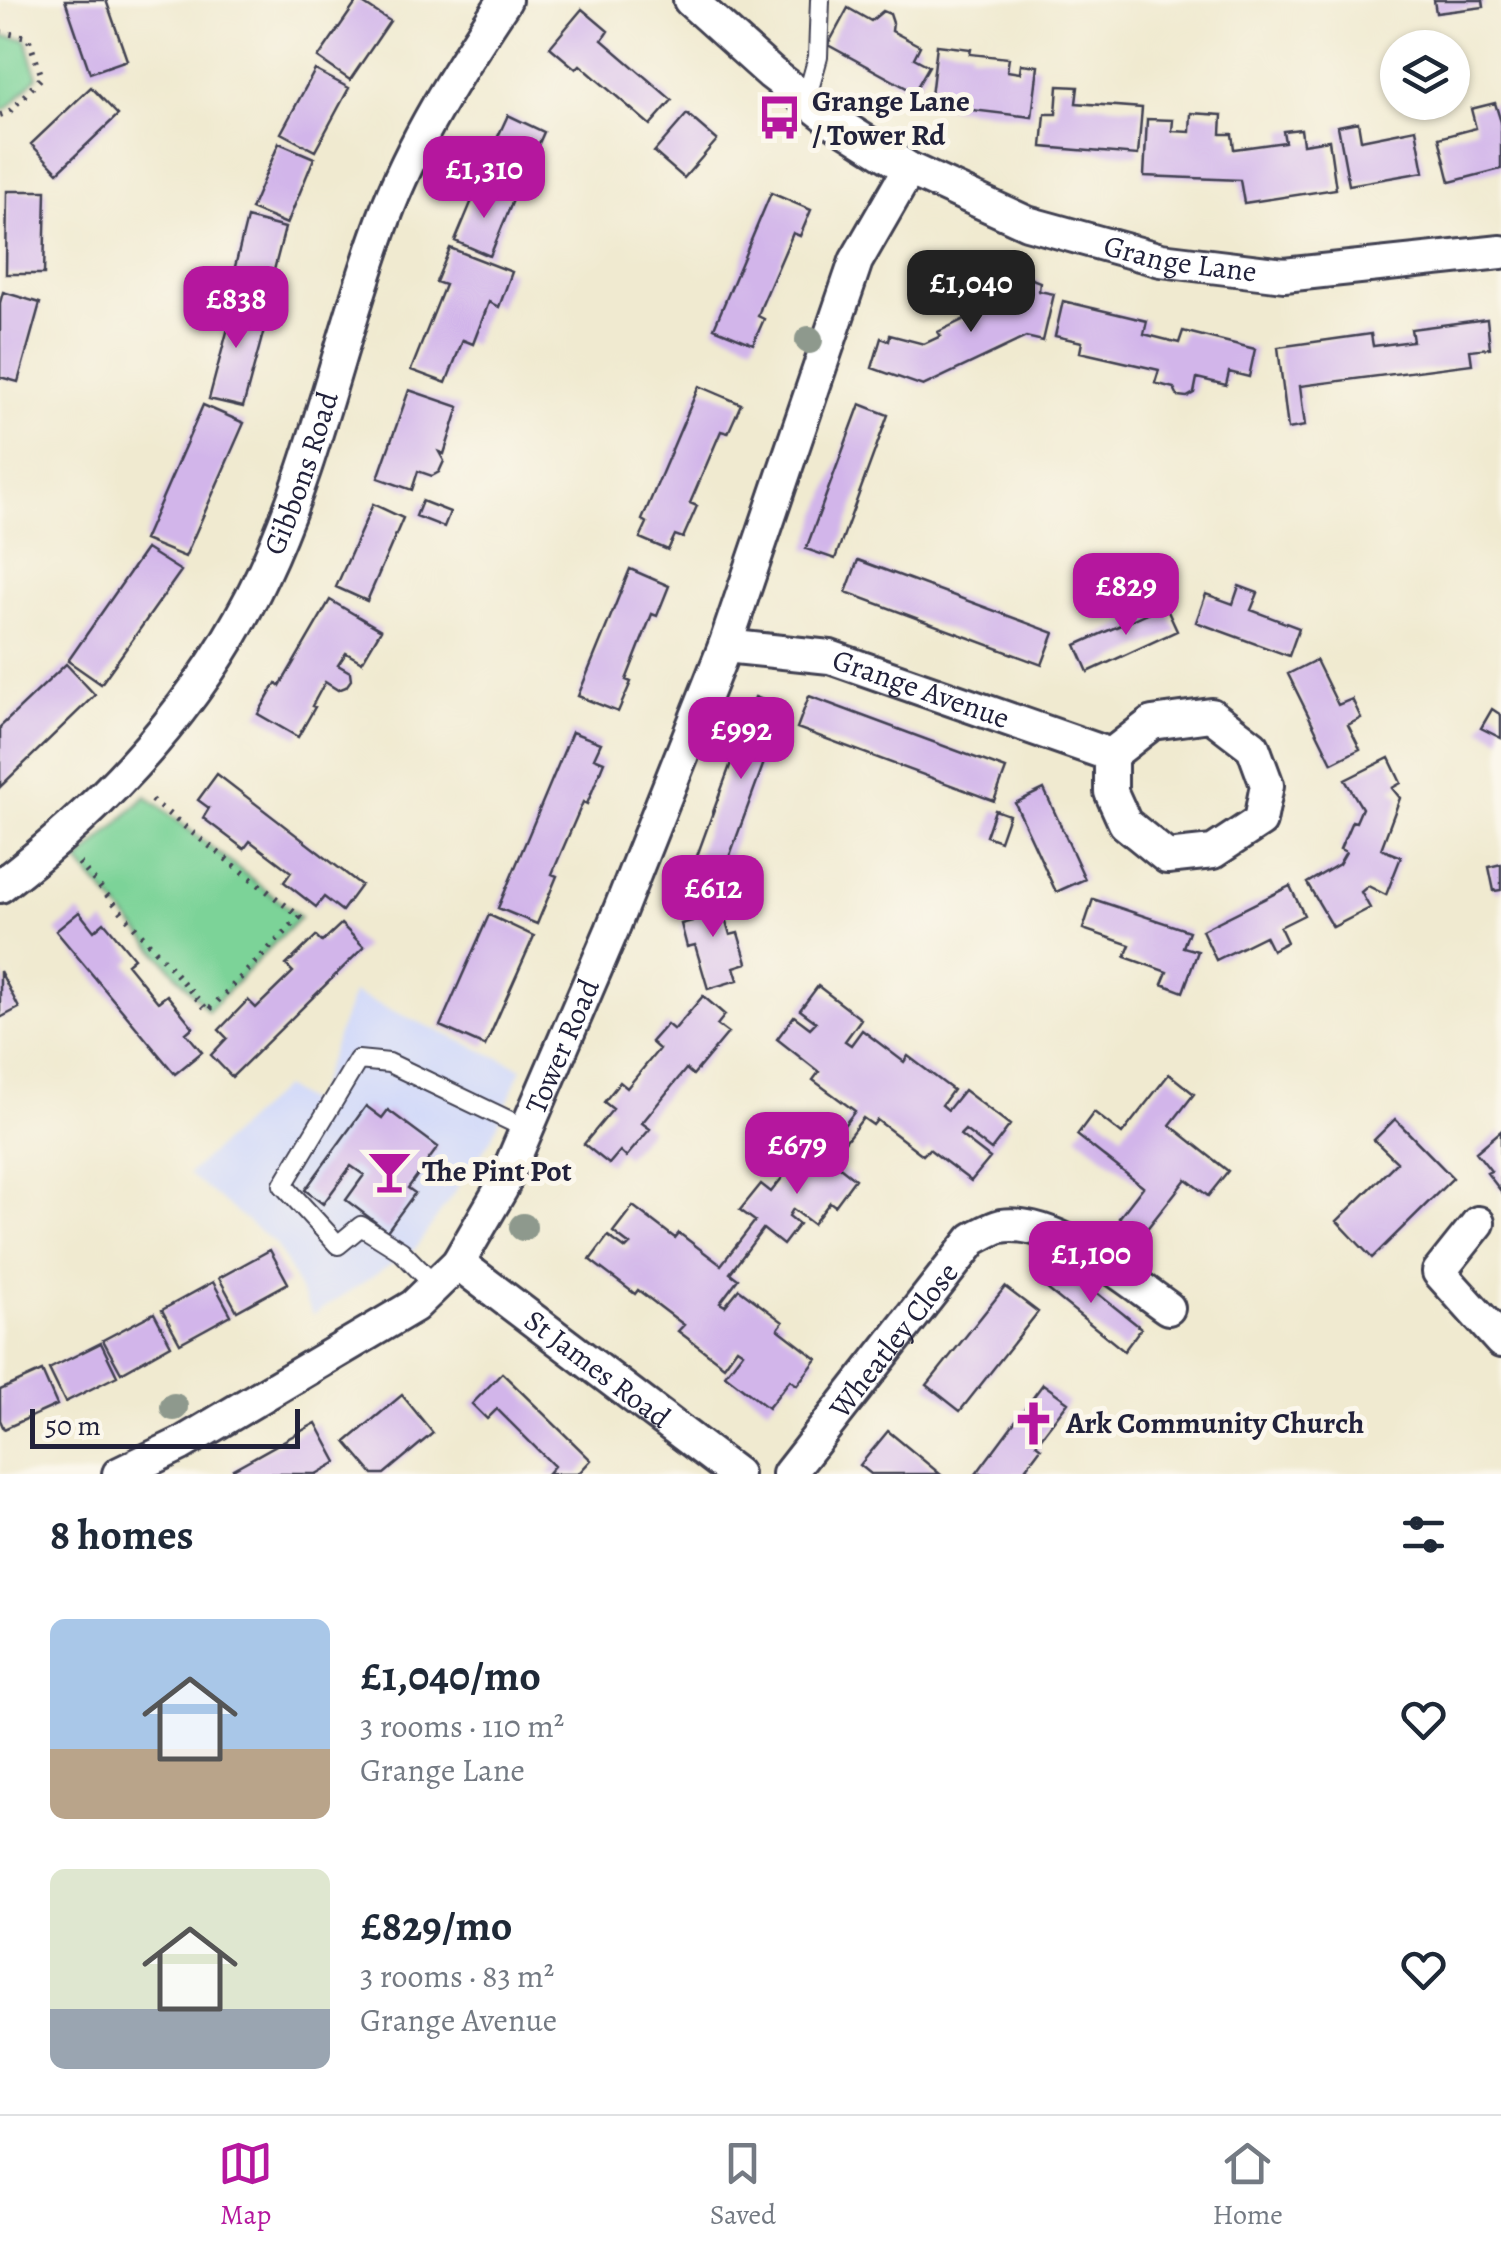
<!DOCTYPE html>
<html lang="en">
<head>
<meta charset="utf-8">
<style>
  :root { --surface:#fff; --page:#f2f2f3; --text:#1f2937; --muted:#747a83; --line:#e0e1e3; --accent:#b5179e }
  body { margin:0; font-family:Alegreya,serif; background:var(--page); color:var(--text); height:100vh; display:flex; flex-direction:column; font-size:38px; white-space:nowrap }
  * { box-sizing:border-box; margin:0 }
  p { font-size:32px; color:var(--muted) }
  .icon { flex:none; width:55px; height:55px; fill:none; stroke:currentColor; stroke-width:2; stroke-linecap:round; stroke-linejoin:round }
  .map { position:relative; height:1474px; overflow:hidden }
  .side { display:flex; flex-direction:column; background:var(--surface); flex:1 }
  .side>* { flex:none }
  .buttons { position:absolute; left:1380px; top:30px; display:grid; gap:20px }
  .buttons a { display:grid; place-items:center; width:90px; height:90px; border-radius:50%; background:var(--surface); box-shadow:0 2px 8px #0004; font-size:50px }
  .scale { position:absolute; left:30px; bottom:25px; width:270px; box-sizing:border-box; padding-left:10px; border:5px solid #22223b; border-top:0; font-size:28px; line-height:35px; white-space:nowrap; color:#22223b; -webkit-text-stroke:8px #fbf7ec; paint-order:stroke }
  .price { position:absolute; translate:-50% -85px; padding:0 22px; border-radius:20px; background:var(--accent); color:#fff; font-size:32px; line-height:65px; filter:drop-shadow(0 2px 5px #0008) }
  .price::after { content:''; position:absolute; left:50%; top:60px; width:30px; height:22px; margin-left:-15px; background:inherit; clip-path:polygon(0 0,100% 0,50% 100%) }
  .price.selected { background:#222; color:#fff }
  ul { padding:0; list-style:none }
  li { display:flex; align-items:center; gap:30px; height:250px; padding:0 50px }
  li span { display:grid; place-items:center; flex:none; width:280px; height:200px; border-radius:15px; color:#555 }
  li>.icon { margin-inline-start:auto }
  span .icon { width:120px; height:120px; fill:#fffc; stroke-width:1 }
  li b { font-size:42px }
  h2 { display:flex; justify-content:space-between; align-items:center; height:120px; padding:0 50px; font-size:42px }
  .tab-bar { display:flex; justify-content:space-around; align-items:center; height:140px; border-top:2px solid var(--line); background:var(--surface); font-size:28px; color:var(--muted) }
  .tab-bar a { display:grid; justify-items:center; gap:5px }
  .tab-bar .selected { color:var(--accent) }
  .map>svg:first-child { display:block }
  .built { fill:#d1d9f9 }
  .green { fill:#7bd398; stroke:#4e7a6a; stroke-width:2.5 }
  .building { fill:#d2b5ea }
  .lines { fill:none; stroke-linecap:round; stroke-linejoin:round }
  .service-casing { stroke:#414051; stroke-width:22 }
  .minor-casing { stroke:#414051; stroke-width:38 }
  .path { stroke:#414051; stroke-width:6; stroke-dasharray:2.5 8; stroke-linecap:butt }
  .service { stroke:#fff; stroke-width:18 }
  .minor { stroke:#fff; stroke-width:32 }
  .tree { fill:#8e998d }
  .labels { text-anchor:middle; stroke-width:10; stroke-linejoin:round; paint-order:stroke }
  .poi-label { font-size:30px; font-weight:bold; fill:#22223b; stroke:#fbf7ec; text-anchor:start }
  .street-label { font-size:30px; fill:#22223b; stroke:#fbf7ec }
</style>
</head>
<body>
<div class="map">
<svg width="1501" height="1474" viewBox="0 0 1501 1474">
  <rect width="100%" height="100%" fill="#fbf7ec"/>
  <filter id="ink" filterUnits="userSpaceOnUse"><feTurbulence type="fractalNoise" baseFrequency=".01" numOctaves="2"/><feDisplacementMap in="SourceGraphic" scale="20" xChannelSelector="R" yChannelSelector="G"/><feConvolveMatrix kernelMatrix="1 2 1 2 8 2 1 2 1" color-interpolation-filters="sRGB"/></filter>
  <filter id="wash" filterUnits="userSpaceOnUse"><feTurbulence type="fractalNoise" baseFrequency=".0048" numOctaves="4" result="noise"/><feDisplacementMap in="SourceGraphic" scale="40" xChannelSelector="R" yChannelSelector="G"/><feGaussianBlur stdDeviation="2.25" result="paint"/><feColorMatrix in="noise" values="0 0 0 0 0 0 0 0 0 0 0 0 0 0 0 0 0 1.4 0 .05"/><feComposite in="paint" operator="in"/></filter>
  <g filter="url(#wash)">
    <rect width="100%" height="100%" fill="#f0ead0"/>
    <path class="built" d="M353,993L522,1068L493,1136L415,1249L313,1315L276,1244L188,1174L283,1087L312,1105Z"/>
    <path class="green" d="M0,36L26,39L37,77L8,108L0,111Z
      M146,796L300,917L208,1011L78,862Z"/>
    <g id="blocks">
      <path class="building" d="M65,0H106L127,60L90,73Z
        M358,0L390,21L350,80L318,58Z
        M1434,0H1483L1484,7L1436,13Z
        M848,8L871,21L883,11L890,14L893,23L892,31L920,46L914,58L929,66L914,92L828,45Z
        M582,9L608,31L602,40L672,100L650,125L580,65L576,69L550,47Z
        M937,45L971,49L970,54L1009,58L1007,71L1020,73L1021,64L1038,66L1032,117L930,105Z
        M315,70L349,88L315,151L281,133Z
        M1058,86L1078,87L1076,103L1142,108L1138,155L1042,147L1045,114H1056Z
        M91,87L118,115L58,172L31,144Z
        M1495,103L1501,122V169L1450,182L1439,138L1476,128L1471,109Z
        M1191,113L1222,115L1221,134H1232L1234,149L1285,142L1283,131L1301,129L1303,144L1329,140L1336,189L1244,203L1240,180L1144,176L1147,119L1173,120L1172,131L1190,132Z
        M687,114L717,140L684,178L654,152Z
        M508,115L544,132L520,186L483,169Z
        M1358,122L1361,140L1416,129L1424,172L1349,185L1338,126Z
        M279,143L314,158L287,224L251,209Z
        M478,186L513,200L490,256L455,241Z
        M7,191H46L44,274H6Z
        M771,193L811,210L800,236L793,233L761,307L758,316L764,319L753,344L714,328Z
        M247,218L285,228L267,297L230,287Z
        M450,248L512,272L499,307L489,302L473,344L463,340L446,383L411,370L445,285L436,282Z
        M1009,270L1040,282L1039,291L1054,294L1043,341L1026,337L923,386L872,368L881,338L889,341L890,335L924,344L941,336L938,332L975,314L976,318L995,308Z
        M3,292L40,303L18,382L0,377V303Z
        M210,300L268,315L243,407L209,399L228,328L204,322Z
        M1063,301L1147,321L1144,334L1179,343L1183,331L1255,349L1249,377L1229,372L1226,385L1197,378L1194,393L1187,397L1178,396L1174,388L1155,383L1159,370L1080,352L1082,342L1055,336Z
        M1487,319L1490,348L1470,350L1472,364L1300,386L1305,426L1288,429L1278,347L1371,334L1373,346L1413,341L1411,329Z
        M699,386L741,404L728,433L721,431L690,503L697,506L683,538L675,535L668,550L640,538L647,523L642,520Z
        M409,390L459,407L444,454L439,452L444,461L439,472L432,476L418,471L412,490L378,478Z
        M860,404L888,415L835,559L806,549Z
        M203,405L244,423L185,557L144,540Z
        M422,501L450,512L444,527L416,516Z
        M373,504L403,518L367,601L336,587Z
        M146,549L181,571L101,684L68,661Z
        M858,560L1054,633L1042,665L846,592Z
        M630,569L669,586L657,616L652,614L626,680L631,682L618,712L578,696Z
        M1239,586L1258,593L1251,610L1299,628L1289,656L1196,622L1206,594L1233,604Z
        M330,600L381,630L362,662L346,653L338,665L350,672L351,680L346,687L338,690L325,682L312,706L315,707L298,737L258,714L276,683L280,686Z
        M1165,605L1177,631L1088,672L1076,645Z
        M1316,660L1338,705L1352,699L1361,718L1348,725L1360,749L1332,763L1288,674Z
        M66,664L95,695L0,787V727Z
        M809,696L1006,769L994,801L797,728Z
        M755,697L784,708L726,866L697,856Z
        M1492,709L1501,715V738L1481,728Z
        M572,732L601,743L594,758L604,762L587,804L583,802L552,874L557,876L537,924L498,908Z
        M1389,758L1401,783L1392,788L1400,798L1381,849L1401,857L1386,895L1368,886L1361,892L1370,908L1333,927L1307,883L1339,864L1346,852L1340,849L1352,821L1356,822L1362,808L1345,780Z
        M217,774L361,885L342,911L324,897L316,907L284,882L291,872L250,841L244,849L203,818L209,808L198,800Z
        M1044,789L1085,879L1056,892L1015,803Z
        M995,810L1009,815L1000,841L986,836Z
        M1501,864V890L1494,891L1489,867Z
        M1290,886L1304,915L1280,927L1287,942L1272,950L1265,936L1216,960L1202,930Z
        M717,890L730,935L738,933L747,963L734,967L738,980L708,989L695,945L687,947L681,924L692,921L686,899Z
        M1093,899L1189,931L1183,947L1198,951L1183,992L1162,984L1167,972L1125,957L1130,945L1083,929Z
        M79,912L94,931L104,922L134,958L127,964L158,1002L167,995L193,1027L186,1033L202,1052L175,1074L56,931Z
        M489,915L534,936L485,1046L440,1026Z
        M341,924L364,947L232,1077L211,1055L227,1038L219,1030L248,1000L256,1008L293,972L286,965L316,936L322,942Z
        M0,971L19,1008L0,1018Z
        M818,986L861,1019L845,1041L851,1045L862,1030L904,1062L908,1056L953,1090L942,1105L948,1110L964,1090L1010,1125L991,1150L965,1130L960,1135L990,1158L971,1181L929,1149L923,1155L877,1120L873,1125L863,1118L831,1160L855,1179L835,1206L830,1202L813,1224L793,1209L789,1216L799,1224L783,1245L763,1229L730,1273L738,1279L720,1303L725,1306L739,1289L783,1322L778,1329L817,1359L797,1385L790,1380L768,1408L725,1375L743,1352L737,1348L724,1366L678,1331L684,1325L638,1290L635,1294L590,1260L608,1236L626,1249L630,1245L613,1232L633,1206L675,1238L679,1233L721,1265L755,1221L740,1210L761,1184L771,1192L789,1169L784,1165L803,1140L822,1154L855,1111L813,1080L819,1072L777,1039L794,1016L810,1028L816,1022L800,1010Z
        M703,996L725,1015L717,1025L728,1033L693,1075L686,1069L642,1123L650,1129L626,1157L620,1151L609,1164L584,1144L613,1109L604,1102L620,1082L627,1088L659,1049L651,1042L667,1024L674,1030Z
        M1169,1074L1194,1094L1170,1125L1228,1171L1208,1196L1186,1179L1142,1235L1119,1218L1143,1187L1077,1135L1094,1112L1122,1134Z
        M366,1106L382,1118L388,1110L438,1147L408,1188L415,1193L387,1231L346,1200L364,1175L351,1166L323,1204L305,1190Z
        M1395,1119L1453,1178L1372,1258L1337,1221L1397,1162L1374,1140Z
        M1501,1131V1191L1487,1173L1491,1171L1476,1152Z
        M270,1250L288,1283L237,1311L219,1278Z
        M1058,1262L1141,1328L1124,1351L1041,1284Z
        M213,1282L231,1315L180,1343L162,1310Z
        M1005,1287L1038,1312L960,1411L927,1385Z
        M154,1313L171,1345L121,1373L103,1340Z
        M101,1343L117,1376L65,1402L49,1369Z
        M42,1371L57,1405L4,1429L0,1420V1390Z
        M502,1373L591,1460L578,1474H547L554,1466L497,1409L487,1419L472,1404Z
        M1043,1384L1068,1402L1036,1444L1041,1448L1026,1468L1031,1471L1028,1474H976Z
        M402,1395L433,1433L384,1474H373L346,1442Z
        M316,1423L337,1462L316,1474H236L233,1469Z
        M888,1431L940,1474H871L860,1465Z"/>
    </g>
  </g>
  <g filter="url(#ink)">
    <use href="#blocks" fill-opacity="0" stroke="#414051" stroke-width="2.5"/>
    <g class="lines">
      <defs>
        <path id="service" d="M806,100L818,57L820,0
          M435,1286L401,1251L361,1226L338,1245L283,1185L358,1060L389,1063L527,1129"/>
        <g id="minor">
          <path id="s1" d="M690,0L771,73L836,123L909,169L1027,223L1161,260L1284,275L1501,252"/>
          <path id="s2" d="M725,646L830,657L1111,755L1152,723L1211,715L1253,747L1267,785L1260,821L1213,852L1167,857L1125,823L1111,792V755"/>
          <path id="s3" d="M0,886C108,804 204,700 262,576C316,462 340,336 384,218C413,140 459,69 505,0"/>
          <path d="M1478,1223L1439,1272L1501,1341"/>
          <path id="s4" d="M458,1263L736,1474"/>
          <path id="s5" d="M119,1474L181,1444L414,1306L458,1263L501,1189L612,930L725,646L856,261L909,169"/>
          <path id="s6" d="M789,1474L973,1239C981,1235 992,1228 1001,1226C1054,1217 1128,1280 1168,1308"/>
        </g>
      </defs>
      <use href="#service" class="service-casing"/>
      <use href="#minor" class="minor-casing"/>
      <path class="path" d="M0,32L28,37L42,77L9,112L0,115
        M79,863L208,1011L300,917L146,796"/>
      <use href="#service" class="service"/>
      <use href="#minor" class="minor"/>
    </g>
    <g class="tree">
      <circle cx="809" cy="340" r="14"/>
      <circle cx="523" cy="1227" r="14"/>
      <circle cx="174" cy="1407" r="14"/>
    </g>
  </g>
  <defs>
    <symbol id="bus-bare" viewBox="-9 -9 18 18"><path d="M-5-6H5V4H4V6H2V4H-2V6H-4V4H-5ZM-3.5-4V0h7V-4ZM-3.5 1.2v1.5H-2V1.2ZM2 1.2v1.5H3.5V1.2Z" fill="#b5179e" stroke="#fbf7ec" stroke-width="2.5" paint-order="stroke"/></symbol>
    <symbol id="bar-bare" viewBox="-9 -9 18 18"><path d="M-6-5H6L.8 .8V4.5H3.5V6h-7V4.5H-.8V.8Z" fill="#b5179e" stroke="#fbf7ec" stroke-width="2.5" paint-order="stroke"/></symbol>
    <symbol id="church-bare" viewBox="-9 -9 18 18"><path d="M-1.2-6h2.4v3.5h3.3v2.4h-3.3V6h-2.4V-.1h-3.3v-2.4h3.3Z" fill="#b5179e" stroke="#fbf7ec" stroke-width="2.5" paint-order="stroke"/></symbol>
  </defs>
  <g fill-rule="evenodd">
    <use href="#bus-bare" x="748" y="86" width="63" height="63"/>
    <use href="#bar-bare" x="358" y="1140" width="63" height="63"/>
    <use href="#church-bare" x="1002" y="1392" width="63" height="63"/>
  </g>
  <g class="labels">
    <g class="poi-label">
      <text x="812" y="111">Grange Lane<tspan x="812" dy="34">/ Tower Rd</tspan></text>
      <text x="422" y="1181">The Pint Pot</text>
      <text x="1066" y="1433">Ark Community Church</text>
    </g>
    <g class="street-label">
      <text dy="10" stroke="none"><textPath href="#s1" startOffset="565">Grange Lane</textPath></text>
      <text dy="10" stroke="none"><textPath href="#s3" startOffset="520">Gibbons Road</textPath></text>
      <text dy="10" stroke="none"><textPath href="#s2" startOffset="202">Grange Avenue</textPath></text>
      <text dy="10" stroke="none"><textPath href="#s5" startOffset="642">Tower Road</textPath></text>
      <text dy="10" stroke="none"><textPath href="#s6" startOffset="170">Wheatley Close</textPath></text>
      <text dy="10" stroke="none"><textPath href="#s4" startOffset="175">St James Road</textPath></text>
    </g>
  </g>
</svg>
<div class="buttons">
<a><svg class="icon" aria-label="layers" viewBox="0 0 24 24"><path d="M12 4l9 5-9 5-9-5zM3 14l9 5 9-5"/></svg></a>
</div>
<div class="scale">50 m</div>
<b class="price" style="left:484px;top:221px">£1,310</b>
<b class="price selected" style="left:971px;top:335px">£1,040</b>
<b class="price" style="left:236px;top:351px">£838</b>
<b class="price" style="left:1126px;top:638px">£829</b>
<b class="price" style="left:741px;top:782px">£992</b>
<b class="price" style="left:713px;top:940px">£612</b>
<b class="price" style="left:797px;top:1197px">£679</b>
<b class="price" style="left:1091px;top:1306px">£1,100</b>
</div>
<section class="side">
<h2>8 homes<svg class="icon" aria-label="filters" viewBox="0 0 24 24"><path d="M4 7h16M4 17h16"/><circle cx="9" cy="7" r="2"/><circle cx="15" cy="17" r="2"/></svg></h2>
<ul>
<li><span style="background:linear-gradient(#a9c7e8 65%,#b9a48a 0)"><svg class="icon" aria-label="home" viewBox="0 0 24 24"><path d="M3 11l9-7 9 7M6 9v11h12V9"/></svg></span><div><b>£1,040/mo</b><p>3 rooms · 110 m²</p><p>Grange Lane</p></div><svg class="icon" aria-label="heart" viewBox="0 0 24 24"><path d="M12 20l-8-8c-3-5 5-10 8-4 3-6 11-1 8 4z"/></svg></li>
<li><span style="background:linear-gradient(#dfe7d0 70%,#9aa5b1 0)"><svg class="icon" aria-label="home" viewBox="0 0 24 24"><path d="M3 11l9-7 9 7M6 9v11h12V9"/></svg></span><div><b>£829/mo</b><p>3 rooms · 83 m²</p><p>Grange Avenue</p></div><svg class="icon" aria-label="heart" viewBox="0 0 24 24"><path d="M12 20l-8-8c-3-5 5-10 8-4 3-6 11-1 8 4z"/></svg></li>
</ul>
</section>
<nav class="tab-bar">
<a class="selected"><svg class="icon" aria-label="map" viewBox="0 0 24 24"><path d="M3 6l6-2 6 2 6-2v14l-6 2-6-2-6 2zM9 4v14M15 6v14"/></svg>Map</a>
<a><svg class="icon" aria-label="saved" viewBox="0 0 24 24"><path d="M7 4h10v16l-5-4-5 4z"/></svg>Saved</a>
<a><svg class="icon" aria-label="home" viewBox="0 0 24 24"><path d="M3 11l9-7 9 7M6 9v11h12V9"/></svg>Home</a>
</nav>
</body>
</html>
